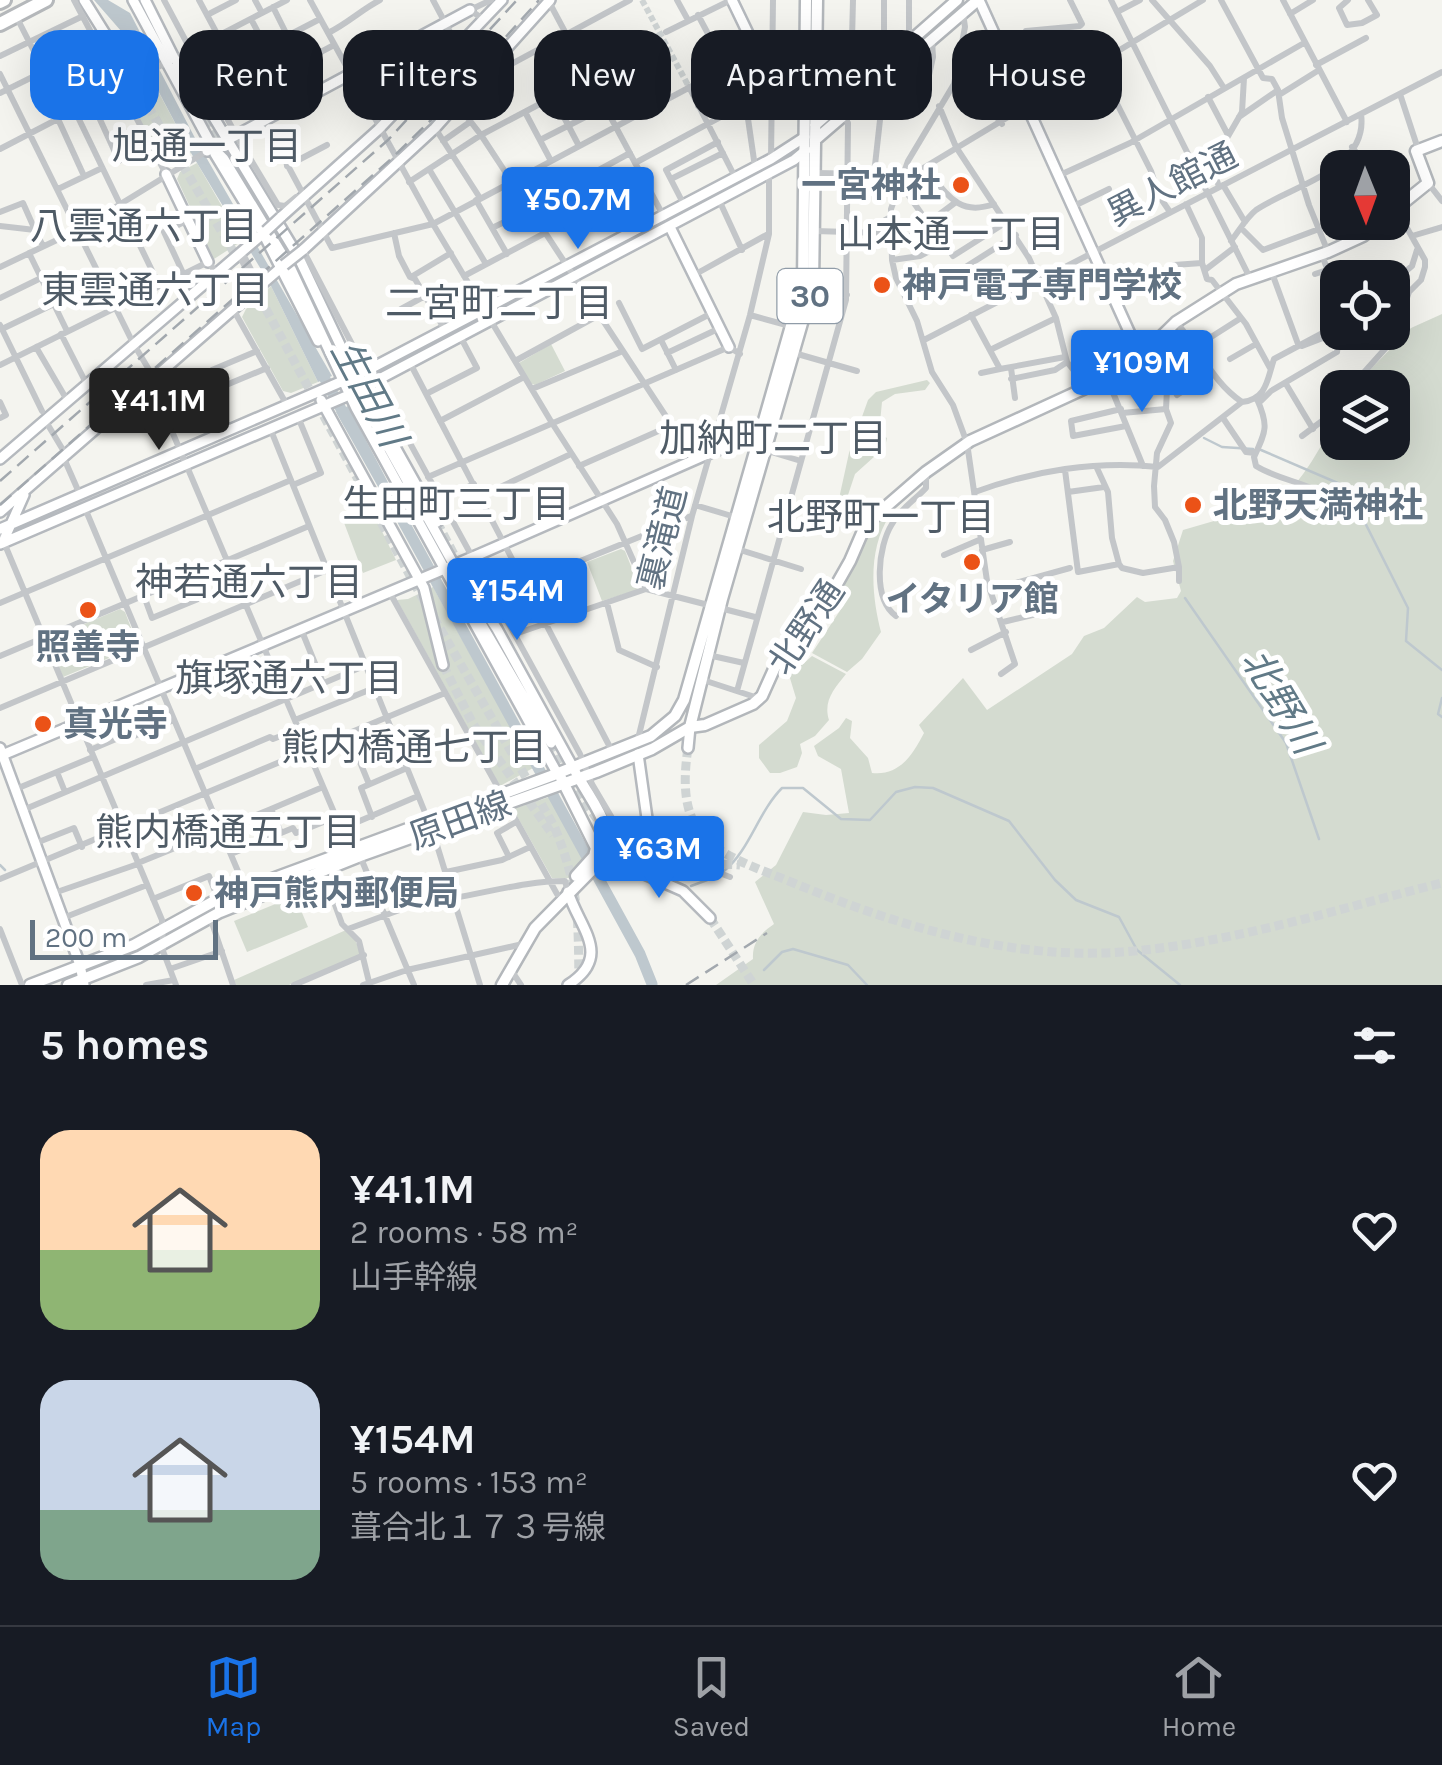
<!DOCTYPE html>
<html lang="en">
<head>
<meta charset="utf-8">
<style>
  :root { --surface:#171b24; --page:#20242c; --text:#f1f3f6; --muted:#9ea1a6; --line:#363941; --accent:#1a73e8 }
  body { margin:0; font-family:Karla,"Noto Sans JP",sans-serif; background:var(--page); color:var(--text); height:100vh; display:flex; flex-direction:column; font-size:38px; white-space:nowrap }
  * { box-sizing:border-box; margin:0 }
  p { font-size:32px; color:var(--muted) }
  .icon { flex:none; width:55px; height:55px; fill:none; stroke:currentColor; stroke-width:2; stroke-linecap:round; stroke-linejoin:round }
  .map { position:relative; height:985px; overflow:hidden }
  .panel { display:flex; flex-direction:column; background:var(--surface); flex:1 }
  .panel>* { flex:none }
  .guide { position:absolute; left:30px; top:30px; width:1382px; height:90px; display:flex; gap:20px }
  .needle { width:65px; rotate:179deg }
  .tools { position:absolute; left:1320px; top:150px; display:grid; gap:20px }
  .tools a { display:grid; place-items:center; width:90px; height:90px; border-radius:20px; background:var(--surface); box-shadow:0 10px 40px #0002; font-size:50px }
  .scale { position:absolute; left:30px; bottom:25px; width:188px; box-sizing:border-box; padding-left:10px; border:5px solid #617282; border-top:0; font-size:28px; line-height:35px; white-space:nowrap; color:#617282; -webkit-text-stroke:8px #fff; paint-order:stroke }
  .price { position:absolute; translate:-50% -85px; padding:0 22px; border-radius:10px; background:var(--accent); color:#fff; font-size:32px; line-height:65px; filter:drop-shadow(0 2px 5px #0008) }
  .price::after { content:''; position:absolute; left:50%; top:60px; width:30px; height:22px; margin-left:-15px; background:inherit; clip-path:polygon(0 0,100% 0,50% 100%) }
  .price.on { background:#222; color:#fff }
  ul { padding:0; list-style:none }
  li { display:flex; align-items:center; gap:30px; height:250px; padding:0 40px }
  li span { display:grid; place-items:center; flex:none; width:280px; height:200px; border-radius:30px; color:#555 }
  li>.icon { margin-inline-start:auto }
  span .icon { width:120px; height:120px; fill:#fffc; stroke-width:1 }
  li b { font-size:42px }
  h2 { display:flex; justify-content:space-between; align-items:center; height:120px; padding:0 40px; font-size:42px }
  .tag { padding:0 35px; border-radius:30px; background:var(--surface); box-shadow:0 10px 40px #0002; font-size:35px; line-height:90px }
  .tag.on { background:var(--accent); color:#fff }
  .menu { display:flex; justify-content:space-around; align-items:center; height:140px; border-top:2px solid var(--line); background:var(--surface); font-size:28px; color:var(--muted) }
  .menu a { display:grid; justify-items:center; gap:5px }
  .menu .on { color:var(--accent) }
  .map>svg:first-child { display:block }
  .green { fill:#d4dbd0 }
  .water { fill:#bec8ce }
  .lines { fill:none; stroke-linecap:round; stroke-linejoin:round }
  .stream { stroke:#bec8ce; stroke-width:2.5 }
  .river { stroke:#bec8ce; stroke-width:11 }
  .street-tunnel { stroke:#cfd4d4; stroke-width:6; stroke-dasharray:6 3; stroke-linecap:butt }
  .secondary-tunnel { stroke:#cfd4d4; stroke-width:9; stroke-dasharray:9 4.5; stroke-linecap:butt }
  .secondary-casing { stroke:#b5b9be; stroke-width:14 }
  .primary-casing { stroke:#b3b7bb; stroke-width:15 }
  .highway-casing { stroke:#b5b8bb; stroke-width:18 }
  .street { stroke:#c3c6c9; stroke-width:6 }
  .secondary { stroke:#fff; stroke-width:9 }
  .primary { stroke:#fff; stroke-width:10 }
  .highway { stroke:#fff; stroke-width:12 }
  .rail { stroke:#a2a8ae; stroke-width:2.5; stroke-dasharray:15 8; stroke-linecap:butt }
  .secondary-bridge-casing { stroke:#b5b9be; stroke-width:14; stroke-linecap:butt }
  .secondary-bridge { stroke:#fff; stroke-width:9 }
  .poi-dot { fill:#eb5217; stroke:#fff; stroke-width:4 }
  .labels { text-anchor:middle; stroke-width:10; stroke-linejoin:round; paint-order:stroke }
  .shield { fill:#fff; stroke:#909ca8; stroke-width:2.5 }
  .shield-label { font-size:32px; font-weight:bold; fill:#617282 }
  .street-label { font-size:35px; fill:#617282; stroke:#fff }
  .poi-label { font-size:35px; font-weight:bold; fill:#617282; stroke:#fff; text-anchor:start }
  .neighbourhood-label { font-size:38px; fill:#4f5b66; stroke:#fff }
  .water-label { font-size:38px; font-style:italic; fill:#617a87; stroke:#fff }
</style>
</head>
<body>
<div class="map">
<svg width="1442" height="985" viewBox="0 0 1442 985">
  <rect width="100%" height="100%" fill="#f4f4ef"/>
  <path class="green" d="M151,78L191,153L167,165L161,164L129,98V89Z
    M197,163L242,241L214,259L177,179L180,172Z
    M271,286L318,382L291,393L283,391L242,317L246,309Z
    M1442,314V985H716L753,959C752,942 761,933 774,924L755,882L776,865L803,812L826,815L849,813L841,769L818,756L814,746L839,728L846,718L852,721L850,738L868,758L872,773C900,776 913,754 924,733L919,725L963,678L987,710L1072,654L1084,636L1104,628L1137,597L1145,602L1177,598L1181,591L1173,561L1183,530L1238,514L1244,504C1254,502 1267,503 1276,499C1299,491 1327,436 1337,415L1338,442H1392V388L1353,387L1411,328Z
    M551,344L565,371L535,385L530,383L519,363Z
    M927,380L930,383L925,390L895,394L882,402L879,433L887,438L885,447L855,474L844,507L840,494L849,453L868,400L876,392Z
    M916,485C911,496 898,504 890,515C868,548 871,594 881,632L862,659L847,672L812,653L847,600L836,594L874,524Z
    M370,507L396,560L363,573L343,520Z
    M621,549L625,551L640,589L602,601L587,562Z
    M433,587L533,768L500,786L397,600L408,599Z
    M120,609L125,612L138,646L63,677L49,643L51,638Z
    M812,656L846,674C834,689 823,701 829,720L815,736L800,744L802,753L797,767L780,773H770L759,758V745L787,721L796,698L786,665L795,661L802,665Z
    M549,797L584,859L569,878H552L513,809Z
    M295,896L308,927L247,952L234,921Z
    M346,930L354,937L361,954L289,985H236L234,980Z"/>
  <path class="water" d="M94,0H108L130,13L195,138L332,376L318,382L271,286L191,153L135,47Z
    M348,406L413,530L404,533L336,412Z"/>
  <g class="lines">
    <path class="stream" d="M1204,438L1222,447L1253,449
      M1261,450L1347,487L1408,608L1406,641L1442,670
      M1185,598L1286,743L1319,839
      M1442,698L1438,714L1442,717
      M0,865L5,870
      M724,871C750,850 758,812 782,788H803L841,819L870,820L896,792L915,787L933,788L1009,821L1055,880L1076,900L1119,917L1137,950L1180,985
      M691,886L718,876
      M764,970L782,952L793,949L848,965L867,985"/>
    <path class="river" d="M319,368L348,422
      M403,521L640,954L652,984"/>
    <path class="street-tunnel" d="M642,0L689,87
      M579,61L661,35"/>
    <path class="secondary-tunnel" d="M114,48L240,263
      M185,84L292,254L357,395
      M253,285L415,585L554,826C580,889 578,919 579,985
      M378,436L393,467
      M437,522L462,570
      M437,546L463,594
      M443,665L473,724L553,835
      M551,743C578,793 606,853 669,863C692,866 716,863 740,865
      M688,748C673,846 721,853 796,884C899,926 1009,960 1122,952C1230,944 1337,909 1442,883
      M602,849L624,865
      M710,918L754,985"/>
    <defs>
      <path id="secondary" d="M84,0L114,48
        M133,0L213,148L224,159L291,269L356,408L557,773
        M145,0L174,58L188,75L298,256L361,389L362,400L454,565L497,629L576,773
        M732,0L758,54
        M979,0L1141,358
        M177,66L185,84
        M207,151L470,10
        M215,154L263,233L318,341
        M166,174L208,262
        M281,217L379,129L502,0
        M670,227L729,347
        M303,250L435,128L550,0
        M368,399L437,522
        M321,400L424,588L443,665
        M0,459L266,231
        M0,512L284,265
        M0,529L366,371L771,159L805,137
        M3,542L24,495
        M0,544L349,395L794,160L806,150
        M462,591L551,743
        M0,748L80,965L84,985
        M688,748L690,727
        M638,754L653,861L657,869
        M0,756L480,554L710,453L744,440L762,443
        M624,865L683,891L710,918
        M568,985C613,956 580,929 568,892"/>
      <path id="primary" d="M818,76L831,87L852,91
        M815,125L957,0
        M815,140L978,0
        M1392,212L1428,183L1416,151L1442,141
        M690,727L722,599L813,285L817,0
        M561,778L596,848L594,856L576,876
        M30,985L134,945L218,899L551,776L651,736L675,716L684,700L803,284L806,0
        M68,985L139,957L220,912L360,856L596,772L652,749L690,727L705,725L753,704L762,696L775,667L825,605L850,561L866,524L926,472L970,441L1129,368L1176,322L1236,284L1328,252L1363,236L1380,222
        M502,985L535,928L601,861C619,832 593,804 579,778"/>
      <path id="highway" d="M0,2L4,0
        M0,24L46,0"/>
    </defs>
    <use href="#secondary" class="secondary-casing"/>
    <use href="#primary" class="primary-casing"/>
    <use href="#highway" class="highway-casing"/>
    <path class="street" d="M74,0L166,174
      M164,0L236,135L278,205L285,206L296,197H304
      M199,0L332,248L433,224L754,53L806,55
      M255,0L262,13
      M310,0L433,224L552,423L617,524L646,589
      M433,0L458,47
      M548,0L664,217
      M677,0L688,20
      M853,0L851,80L858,86
      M884,0V55L887,61
      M909,0V39
      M1111,0L1250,278
      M1152,0L1210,66L1224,88
      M1221,0L1263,78L1272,79L1278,90L1282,118L1309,205L1328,252
      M1283,0L1347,122
      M1348,0L1339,8L1347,25L1362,23L1377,15L1368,0
      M273,7L316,93
      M1117,12L1140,0
      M963,13L965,27L954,84L908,161L891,209L892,260L896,278L917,321L932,372L953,405L967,443L987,581L1015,664L1001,674
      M1290,14L1313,0
      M207,15L236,0
      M698,15L746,105L755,167
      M16,16L44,71
      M251,19L296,104
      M483,19L470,10L491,0
      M1026,31L1080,26L1082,24L1070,0
      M666,32L731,0
      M328,33C348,23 361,10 380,0
      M1004,52L1030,40
      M0,56L83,16
      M578,58L543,77L579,146
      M233,64L320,19
      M1097,64L1151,171L1159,196L1170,212
      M1316,65L1366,38
      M489,68L506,67L630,0
      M0,74L133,343L154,378V389L336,817L351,848L360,856L414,985
      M433,75L460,101
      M954,84L987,105L1002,124
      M689,87L735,177
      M247,91L334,45
      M0,93L97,45
      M1400,94L1418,149
      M1279,95L1319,70
      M1208,97L1228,135
      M92,102L119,161
      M364,102L398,85L408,99
      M923,102L933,57L932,41
      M457,104L481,135L694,459
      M698,106L750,78L741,60
      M939,106L956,147L1029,258L1056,318L1067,362L1087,387
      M75,111L159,285
      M525,112L551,161
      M1239,117L1278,90
      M58,119L84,176
      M435,128L480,198
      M540,140L605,107
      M443,141L470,122
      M1352,147L1368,168
      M0,149L287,0
      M630,153L575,183L581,214L644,181
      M771,159L773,0
      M635,163L769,91
      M287,166L327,145
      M926,168C947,194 958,217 994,204
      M429,169L486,264
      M815,173L874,174L899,182
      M874,174L883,93L879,83
      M1060,175L1130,143L1304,43
      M671,179L723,153
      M409,182L481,135L589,78
      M900,182L1203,0
      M900,183L928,223
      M1428,183L1442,201
      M1223,185L1245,222
      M1219,187L1212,164L1242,112L1244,78
      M58,189L102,168
      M1392,198L1399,206
      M476,200L507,254
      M719,200L742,250
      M683,203L666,170L718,142
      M1186,204L1202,238V263L1207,279L1212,280L1246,324L1270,368
      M1074,206L1109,189
      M0,212L23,203L35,230
      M0,226L35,230L43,246
      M492,228L558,196
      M1241,228L1263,250L1319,229
      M815,231L882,233L885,220L892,216
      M394,233L399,256L410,277L415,279L445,330
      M1412,236L1442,227
      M1231,241C1239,231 1246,218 1256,210C1291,186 1369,170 1361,114
      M893,249L956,202
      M303,250L366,371
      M29,253L67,331
      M240,254L245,258L259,285
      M239,255L254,284L258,286
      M892,260L920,256L945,243L953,256L1005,223
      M1174,265L1202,263
      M0,267L78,230L207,151
      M1205,270L1235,247
      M183,273L164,232L188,220
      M1272,273L1298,344L1302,346L1328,336L1339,338
      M1315,274L1327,270
      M694,275L768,234
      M464,276L545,233
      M411,277L451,253
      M1367,278L1375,271
      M1392,283L1412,266L1417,250
      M813,285L847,295
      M903,288L936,283L953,275L1016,235
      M0,298L41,278
      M619,303L642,349L712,313
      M233,309L288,407
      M401,309L425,296
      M750,315L790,326
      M971,315L1000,369L1065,357
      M1176,322C1200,349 1213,383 1242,402
      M0,325L42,411
      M2,329L54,304
      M61,334L86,383
      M661,340L676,370
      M924,340L1442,72
      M1159,342L1166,375L1177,395L1212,372
      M1197,346L1241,318
      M36,347L67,400
      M990,350L1056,318
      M667,353L720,328
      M794,353L857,371
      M1230,359L1256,344
      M515,361L599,315
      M410,363L612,751
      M0,365L208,262L216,272
      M1011,368L1015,398
      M981,373L1000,369
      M1166,375L1184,361
      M1107,378L1143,466
      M1011,379L1055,370L1067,362
      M376,381L580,754L592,784L638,862L686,878L709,869L730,877
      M1286,384L1313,429
      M219,388L212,370L257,351
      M1350,388L1392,341L1409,292L1421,280L1425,267V260L1407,228L1392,214
      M532,389L623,351
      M426,394L477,368L460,336
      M1257,399C1269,426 1266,431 1254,457L1256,466C1277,479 1299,481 1320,492
      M1261,401L1271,391L1337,352L1339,338L1345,332
      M0,402L6,415L0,418
      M1121,409L1071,421L1073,436L1126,426
      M164,411L267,368
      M1122,413L1166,409
      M1223,418L1246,452L1255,453
      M440,421L524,377
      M48,425L63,450
      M270,428L428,820
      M1302,436L1338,409
      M766,446L771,452L801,461
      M66,463L77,488
      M579,466L672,425
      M1096,466L1108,492L1112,538L1119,564
      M1158,467L1242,402C1267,399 1267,380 1274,359L1332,328L1333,285L1322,255
      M1065,470L1078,572L1119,564
      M428,477L729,347L740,354
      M293,485L321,473L298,417
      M975,492C1032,471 1097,460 1158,467
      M1068,492L1104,487
      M481,496L571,454
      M441,500L474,484
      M695,505L735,517
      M87,513L245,888
      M0,533L162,920L163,951L176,985
      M737,549L801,569
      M982,550L1010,542
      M944,555L979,540
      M1119,564L1122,568L1143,573L1179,567L1174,542L1165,520L1155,507L1154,486L1157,453L1171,423L1166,409L1167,389L1157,377L1149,356
      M1179,567V581
      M1044,576L1053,606
      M526,583L691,516
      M990,590L1070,568
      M390,593L557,894
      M144,596L152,618L237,583
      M0,603L291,480
      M607,603L619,650L657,667
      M896,616C872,599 878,546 892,524C900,509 915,500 926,488V474
      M1003,622L1045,612
      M301,629L323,683
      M515,634L646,589L755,617
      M971,650L1006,632
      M708,655L744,663
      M0,656L309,526
      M226,660L238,689L275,674
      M703,680L758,698
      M737,691L846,300L848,123L843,114
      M0,708L327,570
      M295,720L374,688
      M123,736L124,740L174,720
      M638,739L692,516L750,315L769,234V174
      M90,750L123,736L111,709
      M360,762L369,784
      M195,769L270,737L273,739L299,729
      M57,772L65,792
      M16,789L93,757
      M23,810L364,666
      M372,817L361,788L407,768
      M341,829L418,796
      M432,829L480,985
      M608,831L627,856L637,861
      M281,833L271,809L323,787
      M36,843L74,828L82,847
      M231,854L293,828L296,833L336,817
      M509,857L497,833L516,822
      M138,863L271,809
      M323,872L342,924L359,941L369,982
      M446,872L502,860L530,847
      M0,879L445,693
      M54,893L138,864
      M453,898C491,892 526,881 565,881L568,892
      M153,899L209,876L218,899
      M210,917L233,985
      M63,918L147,885
      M0,929L22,985
      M348,929L451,891
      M170,969L222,951
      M511,970L521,985
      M146,985L174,980
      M294,985L364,955
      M363,985L407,970L523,944"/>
    <use href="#secondary" class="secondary"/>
    <use href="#primary" class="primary"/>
    <use href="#highway" class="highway"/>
    <path class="rail" d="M0,481L388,140L517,0
      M0,505L390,160L431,120L539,0
      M686,985L767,933"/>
    <defs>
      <path id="secondary-bridge" d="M266,231L281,217
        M284,265L303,250"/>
    </defs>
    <use href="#secondary-bridge" class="secondary-bridge-casing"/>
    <use href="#secondary-bridge" class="secondary-bridge"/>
  </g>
  <g class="poi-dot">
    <circle cx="961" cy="185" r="10"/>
    <circle cx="882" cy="285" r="10"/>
    <circle cx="1193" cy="505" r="10"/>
    <circle cx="972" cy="562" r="10"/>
    <circle cx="88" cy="610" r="10"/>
    <circle cx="43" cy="724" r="10"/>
    <circle cx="194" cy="893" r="10"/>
  </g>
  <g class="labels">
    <rect class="shield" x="777.5" y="269" width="65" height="54" rx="8"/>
    <g class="shield-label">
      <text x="810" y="307">30</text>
    </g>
    <g class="street-label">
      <text transform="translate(1172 184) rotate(-27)" y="12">異人館通</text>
      <text transform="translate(662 538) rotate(-76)" y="12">裏滝道</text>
      <text transform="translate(806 627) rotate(-56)" y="12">北野通</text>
      <text transform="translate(460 820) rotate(-20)" y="12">原田線</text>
    </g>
    <g class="poi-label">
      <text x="941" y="197" text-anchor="end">一宮神社</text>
      <text x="902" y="297">神戸電子専門学校</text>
      <text x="1213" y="517">北野天満神社</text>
      <text x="972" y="611" text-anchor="middle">イタリア館</text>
      <text x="88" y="659" text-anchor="middle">照善寺</text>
      <text x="63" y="736">真光寺</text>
      <text x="214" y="905">神戸熊内郵便局</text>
    </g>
    <g class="neighbourhood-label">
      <text x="207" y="159">旭通一丁目</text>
      <text x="144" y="239">八雲通六丁目</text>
      <text x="951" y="247">山本通一丁目</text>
      <text x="155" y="303">東雲通六丁目</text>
      <text x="499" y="316">二宮町二丁目</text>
      <text x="773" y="451">加納町二丁目</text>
      <text x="456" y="517">生田町三丁目</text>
      <text x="881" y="530">北野町一丁目</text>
      <text x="249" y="595">神若通六丁目</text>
      <text x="289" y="691">旗塚通六丁目</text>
      <text x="414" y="760">熊内橋通七丁目</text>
      <text x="228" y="845">熊内橋通五丁目</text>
    </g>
    <g class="water-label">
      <text transform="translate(369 393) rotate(62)" y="13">生田川</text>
      <text transform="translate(1281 701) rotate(59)" y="13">北野川</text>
    </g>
  </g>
</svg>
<div class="tools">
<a><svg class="needle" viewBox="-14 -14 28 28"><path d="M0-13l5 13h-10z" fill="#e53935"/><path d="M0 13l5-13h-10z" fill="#9ea1a6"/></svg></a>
<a><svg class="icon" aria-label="locate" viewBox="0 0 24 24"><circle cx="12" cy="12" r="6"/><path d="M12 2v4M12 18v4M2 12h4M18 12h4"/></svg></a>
<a><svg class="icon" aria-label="layers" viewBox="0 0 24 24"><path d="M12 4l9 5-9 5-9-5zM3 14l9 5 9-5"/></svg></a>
</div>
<div class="scale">200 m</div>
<b class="price" style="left:578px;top:252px">¥50.7M</b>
<b class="price" style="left:1142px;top:415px">¥109M</b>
<b class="price on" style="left:159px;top:453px">¥41.1M</b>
<b class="price" style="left:517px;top:643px">¥154M</b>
<b class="price" style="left:659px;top:901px">¥63M</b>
<div class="guide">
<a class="tag on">Buy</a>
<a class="tag">Rent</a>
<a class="tag">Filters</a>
<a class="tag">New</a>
<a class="tag">Apartment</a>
<a class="tag">House</a>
</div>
</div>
<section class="panel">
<h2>5 homes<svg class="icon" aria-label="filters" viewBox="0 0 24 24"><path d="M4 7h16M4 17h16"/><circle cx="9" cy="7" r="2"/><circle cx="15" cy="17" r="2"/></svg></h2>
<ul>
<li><span style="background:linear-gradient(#ffd9b3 60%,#8fb573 0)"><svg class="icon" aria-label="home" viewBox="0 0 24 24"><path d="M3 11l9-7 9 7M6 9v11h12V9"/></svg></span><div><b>¥41.1M</b><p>2 rooms · 58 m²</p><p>山手幹線</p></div><svg class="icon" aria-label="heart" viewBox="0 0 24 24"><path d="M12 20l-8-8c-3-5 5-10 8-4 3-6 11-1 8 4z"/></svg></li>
<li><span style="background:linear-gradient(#c9d6e8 65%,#7fa58c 0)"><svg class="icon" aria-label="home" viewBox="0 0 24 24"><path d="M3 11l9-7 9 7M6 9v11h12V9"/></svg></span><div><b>¥154M</b><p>5 rooms · 153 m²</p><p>葺合北１７３号線</p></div><svg class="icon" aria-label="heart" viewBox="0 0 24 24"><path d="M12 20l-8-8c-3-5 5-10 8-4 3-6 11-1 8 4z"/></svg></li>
</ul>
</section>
<nav class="menu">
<a class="on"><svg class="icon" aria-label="map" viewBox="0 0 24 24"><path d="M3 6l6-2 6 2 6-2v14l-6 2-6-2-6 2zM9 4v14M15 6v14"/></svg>Map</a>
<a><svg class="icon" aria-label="saved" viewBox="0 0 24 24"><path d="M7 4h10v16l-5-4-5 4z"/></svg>Saved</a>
<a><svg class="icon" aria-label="home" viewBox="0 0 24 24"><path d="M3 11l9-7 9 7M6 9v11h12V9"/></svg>Home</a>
</nav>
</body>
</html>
